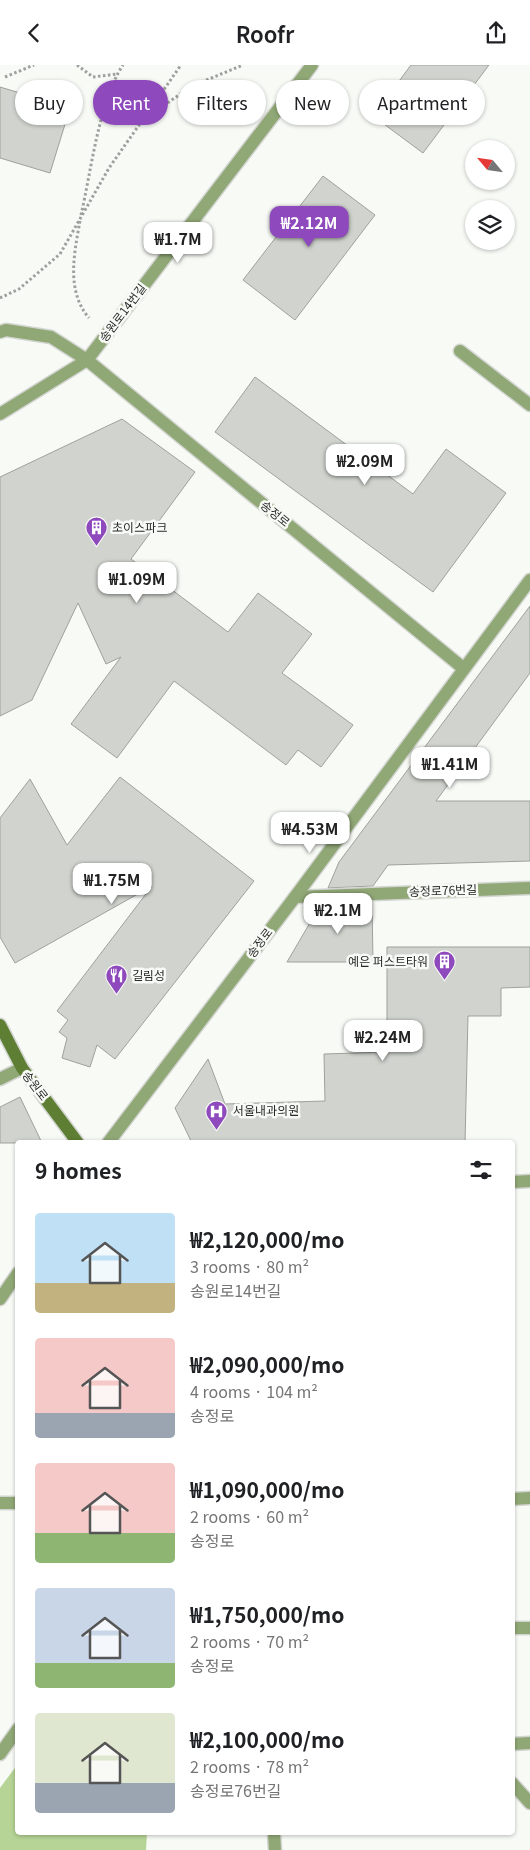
<!DOCTYPE html>
<html lang="en">
<head>
<meta charset="utf-8">
<style>
  :root { --surface:#fff; --page:#f6f6f6; --text:#202124; --muted:#757577; --accent:#8e49bd }
  body { margin:0; font-family:Georgia,"Noto Sans KR",serif; background:var(--page); color:var(--text); height:100vh; display:flex; flex-direction:column; font-size:19px; white-space:nowrap }
  * { box-sizing:border-box; margin:0 }
  p { font-size:16px; color:var(--muted) }
  .icon { flex:none; width:28px; height:28px; fill:none; stroke:currentColor; stroke-width:2; stroke-linecap:round; stroke-linejoin:round }
  .map { position:relative; flex:1; overflow:hidden }
  .details { position:absolute; left:15px; top:1075px; width:500px; height:695px; display:flex; flex-direction:column; background:var(--surface); border-radius:5px; box-shadow:0 1px 4px #0004 }
  .details>* { flex:none }
  .hud { position:absolute; left:15px; top:15px; width:500px; height:45px; display:flex; gap:10px }
  .needle { width:32px; rotate:299deg }
  .controls { position:absolute; left:465px; top:75px; display:grid; gap:10px }
  .controls a { display:grid; place-items:center; width:50px; height:50px; border-radius:50%; background:var(--surface); box-shadow:0 1px 4px #0004; font-size:25px }
  .price { position:absolute; translate:-50% -42px; padding:0 11px; border-radius:10px; background:#fff; color:#222; font-size:16px; line-height:32px; filter:drop-shadow(0 1px 2px #0008) }
  .price::after { content:''; position:absolute; left:50%; top:30px; width:15px; height:11px; margin-left:-8px; background:inherit; clip-path:polygon(0 0,100% 0,50% 100%) }
  .price.active { background:var(--accent); color:#fff }
  ul { padding:0; list-style:none }
  li { display:flex; align-items:center; gap:15px; height:125px; padding:0 20px }
  li span { display:grid; place-items:center; flex:none; width:140px; height:100px; border-radius:5px; color:#555 }
  li>.icon { margin-inline-start:auto }
  span .icon { width:60px; height:60px; fill:#fffc; stroke-width:1 }
  li b { font-size:21px }
  h2 { display:flex; justify-content:space-between; align-items:center; height:60px; padding:0 20px; font-size:21px }
  .tag { padding:0 18px; border-radius:22px; background:var(--surface); box-shadow:0 1px 4px #0004; font-size:18px; line-height:45px }
  .tag.active { background:var(--accent); color:#fff }
  header { display:flex; justify-content:space-between; align-items:center; height:65px; padding:0 20px; background:var(--surface); font-size:22px; font-weight:600 }
  .map>svg:first-child { display:block }
  .green { fill:#b6d495 }
  .building { fill:#d0d3ce; stroke:#9fa19d }
  .lines { fill:none; stroke-linecap:round; stroke-linejoin:round }
  .service-casing { stroke:#d3d5d1; stroke-width:15 }
  .minor-casing { stroke:#d3d5d1; stroke-width:15 }
  .tertiary-casing { stroke:#d3d5d1; stroke-width:15 }
  .secondary-casing { stroke:#d3d5d1; stroke-width:15 }
  .path { stroke:#9ea09d; stroke-width:3; stroke-dasharray:2.5 2.5; stroke-linecap:butt }
  .service { stroke:#90a776; stroke-width:12 }
  .minor { stroke:#90a776; stroke-width:12 }
  .tertiary { stroke:#90a776; stroke-width:12 }
  .secondary { stroke:#5e7e33; stroke-width:12 }
  .labels { text-anchor:middle; stroke-width:5; stroke-linejoin:round; paint-order:stroke }
  .street-label { font-size:12px; fill:#292a28; stroke:#f8faf6 }
  .poi-label { font-size:12px; fill:#292a28; stroke:#f8faf6; text-anchor:start }
</style>
</head>
<body>
<header><svg class="icon" aria-label="back" viewBox="0 0 24 24"><path d="M15 5l-7 7 7 7"/></svg>Roofr<svg class="icon" aria-label="share" viewBox="0 0 24 24"><path d="M12 15V3M7 8l5-5 5 5M5 13v7h14v-7"/></svg></header>
<div class="map">
<svg width="530" height="1785" viewBox="0 0 530 1785">
  <rect width="100%" height="100%" fill="#f8faf6"/>
  <path class="green" d="M17,1700L18,1768H147L146,1785H0V1723Z"/>
  <path class="building" d="M411,0H489L423,88L373,51Z
    M0,22L70,43L50,108L0,93Z
    M323,111L375,150L295,255L243,215Z
    M255,312L413,429L446,384L506,428L433,527L215,367Z
    M122,354L195,407L131,494L228,567L258,528L312,569L282,608L353,660L321,702L298,685L286,700L174,616L117,693L71,659L121,592L106,599L78,538L32,635L0,651V412Z
    M530,541V608L436,736H530V796L388,800L373,821L328,823L339,797Z
    M120,712L254,816L115,994L97,980L90,1002L62,993L67,973L59,967L68,955L57,946L152,821L15,898L0,872V753L30,714L67,780Z
    M372,837L373,897H287L321,839Z
    M387,882H530V922L501,923V951H468L465,1078H192L175,1043L208,994L225,1039L325,1036L324,989L387,987Z
    M20,1032L42,1078H0V1042Z"/>
  <g class="lines">
    <defs>
      <path id="service" d="M0,267L6,265L51,272L87,295
        M460,286L530,340
        M512,1563H530
        M512,1679L530,1678
        M512,1718L530,1738"/>
      <path id="minor" d="M87,295L463,603
        M0,349L87,295L312,0
        M295,832L530,823
        M0,1014L22,1003
        M512,1434L530,1433
        M0,1438H18
        M0,1689L18,1664
        M274,1768L275,1785"/>
      <path id="tertiary" d="M108,1078L295,832L530,515
        M512,1117L530,1116
        M0,1234L18,1208"/>
      <path id="secondary" d="M0,960L22,1003L78,1078"/>
    </defs>
    <use href="#service" class="service-casing"/>
    <use href="#minor" class="minor-casing"/>
    <use href="#tertiary" class="tertiary-casing"/>
    <use href="#secondary" class="secondary-casing"/>
    <path class="path" d="M77,0L93,12L117,9
      M5,12L34,0
      M147,52L192,21L243,0
      M81,150C91,107 99,36 123,0
      M80,156C74,189 66,226 89,253
      M0,233L19,224L60,189L109,103L181,0"/>
    <use href="#service" class="service"/>
    <use href="#minor" class="minor"/>
    <use href="#tertiary" class="tertiary"/>
    <use href="#secondary" class="secondary"/>
  </g>
  <defs>
    <symbol id="building-pin" viewBox="-11 -11 22 30"><path d="M0 17L-7.5 6A9.5 9.5 0 1 1 7.5 6Z" fill="#8e49bd" stroke="#f8faf6"/><path d="M-4-6H4V6H1V3H-1V6H-4ZM-2.5-4.3h1.7v1.8h-1.7ZM.8-4.3h1.7v1.8H.8ZM-2.5-1h1.7V.8h-1.7ZM.8-1h1.7V.8H.8Z" fill="#fff"/></symbol>
    <symbol id="restaurant-pin" viewBox="-11 -11 22 30"><path d="M0 17L-7.5 6A9.5 9.5 0 1 1 7.5 6Z" fill="#8e49bd" stroke="#f8faf6"/><path d="M-5-6h1v4h1v-4h1v4h1v-4h1v5L-1.5 .5V6h-2V.5L-5-1ZM5-6V6H3V1.5H1.5Q1.5-4 5-6Z" fill="#fff"/></symbol>
    <symbol id="hospital-pin" viewBox="-11 -11 22 30"><path d="M0 17L-7.5 6A9.5 9.5 0 1 1 7.5 6Z" fill="#8e49bd" stroke="#f8faf6"/><path d="M-5-5h3v3.5h4V-5h3V5h-3V1.5h-4V5h-3Z" fill="#fff"/></symbol>
  </defs>
  <g fill-rule="evenodd">
    <use href="#building-pin" x="84" y="450" width="25" height="34"/>
    <use href="#building-pin" x="432" y="884" width="25" height="34"/>
    <use href="#restaurant-pin" x="104" y="898" width="25" height="34"/>
    <use href="#hospital-pin" x="204" y="1034" width="25" height="34"/>
  </g>
  <g class="labels">
    <g class="street-label">
      <text transform="translate(123 248) rotate(-53)" y="4">송원로14번길</text>
      <text transform="translate(275 449) rotate(39)" y="4">송정로</text>
      <text transform="translate(443 826) rotate(-2)" y="4">송정로76번길</text>
      <text transform="translate(260 878) rotate(-53)" y="4">송정로</text>
      <text transform="translate(35 1021) rotate(53)" y="4">송원로</text>
    </g>
    <g class="poi-label">
      <text x="112" y="467">초이스파크</text>
      <text x="428" y="901" text-anchor="end">예은 퍼스트타워</text>
      <text x="132" y="915">길림성</text>
      <text x="233" y="1050">서울내과의원</text>
    </g>
  </g>
</svg>
<div class="controls">
<a><svg class="needle" viewBox="-14 -14 28 28"><path d="M0-13l5 13h-10z" fill="#e53935"/><path d="M0 13l5-13h-10z" fill="#757577"/></svg></a>
<a><svg class="icon" aria-label="layers" viewBox="0 0 24 24"><path d="M12 4l9 5-9 5-9-5zM3 14l9 5 9-5"/></svg></a>
</div>
<b class="price active" style="left:309px;top:183px">₩2.12M</b>
<b class="price" style="left:178px;top:199px">₩1.7M</b>
<b class="price" style="left:365px;top:421px">₩2.09M</b>
<b class="price" style="left:137px;top:539px">₩1.09M</b>
<b class="price" style="left:450px;top:724px">₩1.41M</b>
<b class="price" style="left:310px;top:789px">₩4.53M</b>
<b class="price" style="left:112px;top:840px">₩1.75M</b>
<b class="price" style="left:338px;top:870px">₩2.1M</b>
<b class="price" style="left:383px;top:997px">₩2.24M</b>
<div class="hud">
<a class="tag">Buy</a>
<a class="tag active">Rent</a>
<a class="tag">Filters</a>
<a class="tag">New</a>
<a class="tag">Apartment</a>
</div>
<section class="details">
<h2>9 homes<svg class="icon" aria-label="filters" viewBox="0 0 24 24"><path d="M4 7h16M4 17h16"/><circle cx="9" cy="7" r="2"/><circle cx="15" cy="17" r="2"/></svg></h2>
<ul>
<li><span style="background:linear-gradient(#bfe0f5 70%,#c2b280 0)"><svg class="icon" aria-label="home" viewBox="0 0 24 24"><path d="M3 11l9-7 9 7M6 9v11h12V9"/></svg></span><div><b>₩2,120,000/mo</b><p>3 rooms · 80 m²</p><p>송원로14번길</p></div></li>
<li><span style="background:linear-gradient(#f6c9c9 75%,#9aa5b1 0)"><svg class="icon" aria-label="home" viewBox="0 0 24 24"><path d="M3 11l9-7 9 7M6 9v11h12V9"/></svg></span><div><b>₩2,090,000/mo</b><p>4 rooms · 104 m²</p><p>송정로</p></div></li>
<li><span style="background:linear-gradient(#f6c9c9 70%,#8fb573 0)"><svg class="icon" aria-label="home" viewBox="0 0 24 24"><path d="M3 11l9-7 9 7M6 9v11h12V9"/></svg></span><div><b>₩1,090,000/mo</b><p>2 rooms · 60 m²</p><p>송정로</p></div></li>
<li><span style="background:linear-gradient(#c9d6e8 75%,#8fb573 0)"><svg class="icon" aria-label="home" viewBox="0 0 24 24"><path d="M3 11l9-7 9 7M6 9v11h12V9"/></svg></span><div><b>₩1,750,000/mo</b><p>2 rooms · 70 m²</p><p>송정로</p></div></li>
<li><span style="background:linear-gradient(#dfe7d0 70%,#9aa5b1 0)"><svg class="icon" aria-label="home" viewBox="0 0 24 24"><path d="M3 11l9-7 9 7M6 9v11h12V9"/></svg></span><div><b>₩2,100,000/mo</b><p>2 rooms · 78 m²</p><p>송정로76번길</p></div></li>
</ul>
</section>
</div>
</body>
</html>
